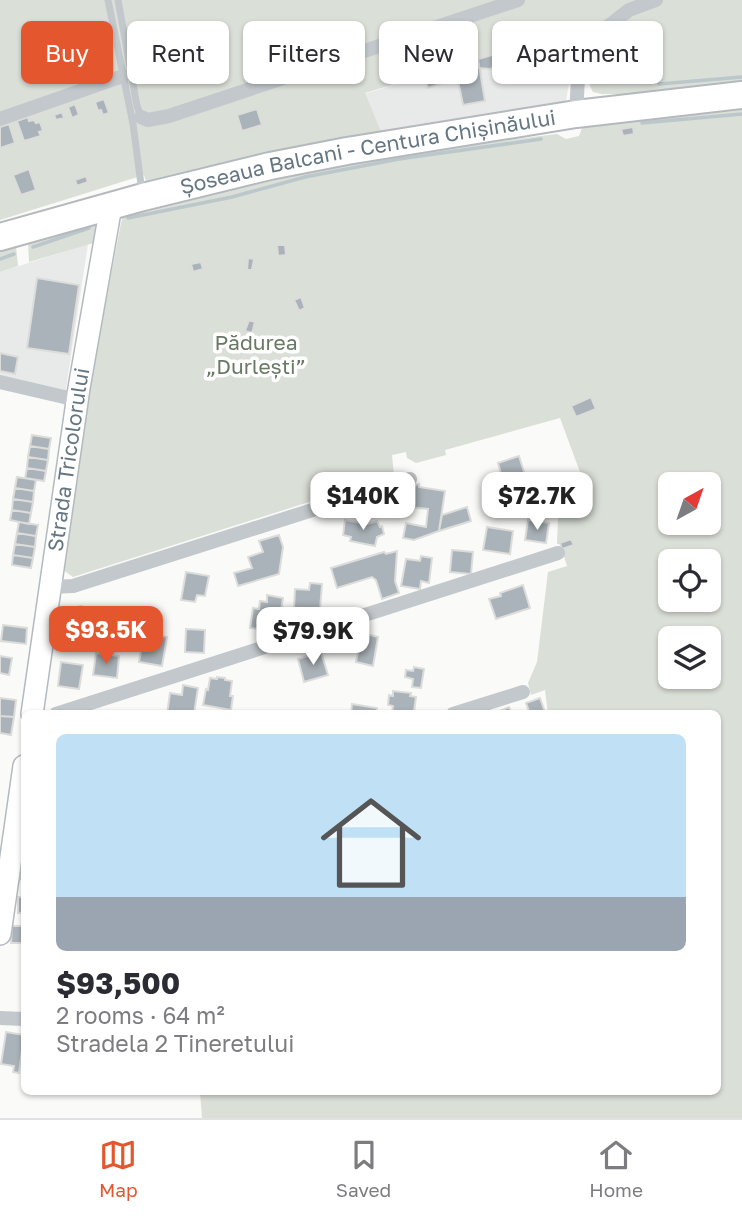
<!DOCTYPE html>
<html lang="en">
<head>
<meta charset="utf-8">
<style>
  :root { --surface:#fff; --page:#f2f2f3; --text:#2b2b33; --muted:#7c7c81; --line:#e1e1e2; --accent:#e4572e }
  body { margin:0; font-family:"Golos Text",sans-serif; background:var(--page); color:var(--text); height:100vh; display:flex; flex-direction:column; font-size:26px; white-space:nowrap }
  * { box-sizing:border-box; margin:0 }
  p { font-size:23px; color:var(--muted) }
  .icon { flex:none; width:38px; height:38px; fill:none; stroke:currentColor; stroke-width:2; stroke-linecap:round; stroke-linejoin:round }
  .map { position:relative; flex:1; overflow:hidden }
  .drawer { position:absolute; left:21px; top:710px; width:700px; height:385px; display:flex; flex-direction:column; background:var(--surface); border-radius:10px; box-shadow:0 2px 5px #0004 }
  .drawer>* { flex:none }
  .guide { position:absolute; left:21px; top:21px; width:700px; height:63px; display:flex; gap:14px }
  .needle { width:46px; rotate:40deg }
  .buttons { position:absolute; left:658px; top:472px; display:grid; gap:14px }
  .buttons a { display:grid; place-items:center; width:63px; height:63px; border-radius:10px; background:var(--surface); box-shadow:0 2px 5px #0004; font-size:35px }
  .price { position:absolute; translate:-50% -60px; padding:0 16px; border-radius:14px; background:#fff; color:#222; font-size:23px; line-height:46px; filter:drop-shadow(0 2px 4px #0008) }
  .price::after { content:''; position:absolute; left:50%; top:42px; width:21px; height:16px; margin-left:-10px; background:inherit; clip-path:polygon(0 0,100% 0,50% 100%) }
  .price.on { background:var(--accent); color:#fff }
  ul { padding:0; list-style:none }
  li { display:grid; align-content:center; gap:14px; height:371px; padding:0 35px }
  li span { display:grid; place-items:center; height:217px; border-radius:10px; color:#555 }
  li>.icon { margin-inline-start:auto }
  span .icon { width:126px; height:126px; fill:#fffc; stroke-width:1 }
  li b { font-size:30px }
  .pill { padding:0 24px; border-radius:10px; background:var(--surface); box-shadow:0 2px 5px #0004; font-size:24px; line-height:63px }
  .pill.on { background:var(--accent); color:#fff }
  .dock { display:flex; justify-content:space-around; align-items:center; height:98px; border-top:2px solid var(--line); background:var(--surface); font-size:19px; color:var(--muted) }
  .dock a { display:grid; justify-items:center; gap:4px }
  .dock .on { color:var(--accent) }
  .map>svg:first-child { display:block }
  .built { fill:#e8e9e9 }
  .green { fill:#dadfd7; fill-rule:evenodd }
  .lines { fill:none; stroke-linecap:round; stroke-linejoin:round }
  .stream { stroke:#bbc7cb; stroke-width:3.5 }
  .building { fill:#aab3b9; stroke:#dcdcda; stroke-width:2 }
  .secondary-casing { stroke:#b3babf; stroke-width:24 }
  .highway-casing { stroke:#b4b9bd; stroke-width:30 }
  .lane { stroke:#c3c8cc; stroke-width:7 }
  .street { stroke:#c3c8cc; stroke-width:14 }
  .secondary { stroke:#fff; stroke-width:21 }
  .highway { stroke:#fff; stroke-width:26 }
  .labels { text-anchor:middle; stroke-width:7; stroke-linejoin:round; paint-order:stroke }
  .street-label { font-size:21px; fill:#657683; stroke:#fff }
  .park-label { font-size:21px; fill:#687a64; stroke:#fff }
</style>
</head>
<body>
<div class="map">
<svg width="742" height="1118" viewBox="0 0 742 1118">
  <rect width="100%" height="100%" fill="#fafaf8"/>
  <path class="built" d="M577,35L566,101L403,127L385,131L380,129L364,94L535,42L536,47Z
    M88,244L65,395L0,378V272Z"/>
  <path class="green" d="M0,0H742V82L633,94H602L593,92C583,76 591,61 596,44L615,32L595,29L577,35L572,65L562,75L563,61H554L555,54L563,51L562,40L536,48L534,42L365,93L380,129L385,131L349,143L148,189L144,175L0,220Z
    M742,105V1118H202L200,1092H718V714H548L545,690L531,695L528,683L537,662L548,572L567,566L560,544H557L559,491L584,483L560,418L445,450L446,455L416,463L407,458L406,452L392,455L394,475L73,577L59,567L66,509L121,223L124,214C203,196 281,178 360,163C425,150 491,142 557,134L566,139L579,136L585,120ZM670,485H709V523H670ZM670,562H709V600H670ZM670,639H709V677H670Z
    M90,224L96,226L99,231L97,242L29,262L28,242Z
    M16,246L18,266L0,272V251Z"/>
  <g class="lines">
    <path class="stream" d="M659,84L742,77
      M642,123L742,114
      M128,218L232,197L305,177L399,159L541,139
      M33,247L89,228
      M0,259L14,254"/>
  </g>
  <path class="building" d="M563,39V48L539,56L536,48Z
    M502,52L505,63L490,69L479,68L478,59Z
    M478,59L485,101L463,105L455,66Z
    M554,61H563V69H554Z
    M442,70L446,82L428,88L424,76Z
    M104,99L109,113L103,115L101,110L98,111L95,102Z
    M75,104L79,115L72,118L68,107Z
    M257,109L262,125L242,131L237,115Z
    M62,112L64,118L56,120L54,115Z
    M28,117L29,121L34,120L36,123L40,122L43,131L39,132L41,136L24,141L17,121Z
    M9,124L15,143L0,148V127Z
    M633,127L634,134L623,136L621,129Z
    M29,169L36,190L21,195L13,175Z
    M86,176L88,182L77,186L75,180Z
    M277,245H285L286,255L278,256Z
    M248,258L254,259L252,270H247Z
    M201,262L203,269L193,272L191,264Z
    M37,278L79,285L69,354L27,348Z
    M301,297L305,308L299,311L294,300Z
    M249,320L255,322L252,333L245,331Z
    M0,353L18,357L15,374L0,371Z
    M591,397L596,409L576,417L571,406Z
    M32,435L51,438L49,449L30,446Z
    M30,446L49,449L48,460L28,457Z
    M519,456L529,488L507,495L498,463Z
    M28,457L48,460L46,471L27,468Z
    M27,468L46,471L44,481L25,478Z
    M17,477L36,480L34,491L15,488Z
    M419,484V487L445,491L439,531L414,540L403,538L406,523L426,527L428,509L408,507L411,486Z
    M15,488L34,491L33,502L13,499Z
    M13,499L33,502L31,513L12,510Z
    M544,500L556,501L554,515L542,514Z
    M467,507L471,521L439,531L442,515Z
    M12,510L31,513L29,524L10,520Z
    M345,520L367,524L377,521L380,527L382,526L384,534L377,537L375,546L350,541L351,537L343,535Z
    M528,520L549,523L546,543L525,540Z
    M19,522L38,525L36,536L17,533Z
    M487,527L513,531L510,554L483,550Z
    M17,533L36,536L35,547L15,544Z
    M279,535L283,547L279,574L238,586L234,573L252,568L248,557L263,552L259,541Z
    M571,539L574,545L562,549L560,543Z
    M15,544L35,547L33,558L13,555Z
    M452,550L473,552L471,574L450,572Z
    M397,551L395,581L399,593L382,599L376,580L372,577L337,588L331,568L384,552L386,554Z
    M13,555L33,558L31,568L12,565Z
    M421,556L432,558L429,583L421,581L420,589L401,586L406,559L420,561Z
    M186,572L209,576L205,596L197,595L195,602L181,600Z
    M310,583L322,584L320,610L294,608L295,589L309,590Z
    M523,585L530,608L496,619L489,599L501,596L500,593Z
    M267,595L283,598L278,632L250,628L253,608L259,609L260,601L267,602Z
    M81,606L87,609L89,614L88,617H90L87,639L65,636L67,615H73V611L77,607Z
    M3,625L27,628L26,644L1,641Z
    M186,629L205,630L204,653L185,652Z
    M144,633L167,637L162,666L139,662Z
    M362,633L378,637L373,666L356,662Z
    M321,652L328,675L304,682L298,659Z
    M96,653L119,656L117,678L93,675Z
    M0,656L12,658L9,675L0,673Z
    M61,662L83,665L79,689L58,686Z
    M414,667L424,669L421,688L412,687L413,679L405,677L406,670L413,671Z
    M217,677L225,678V680L232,681L230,696H233L231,710L203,705L206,689L208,690L210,678L217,679Z
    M183,685L198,688L194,714H167L170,693L182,695Z
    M393,691L411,693L410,696L416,697L414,712L408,711V714L392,712L393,706L388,705L389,695L393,696Z
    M0,698L16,700L14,717L0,716Z
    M540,698L545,712L539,714H530L526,703Z
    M352,704L377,708V714H351Z
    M509,707L512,714H493Z
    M0,716L14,717L11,735L0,733Z
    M18,897H24V913H18Z
    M12,926H24V943H11Z
    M6,1032L24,1035L19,1073L13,1072L14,1066L1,1064Z"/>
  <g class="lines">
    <defs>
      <g id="secondary">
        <path id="s1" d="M32,714L79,388L111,206"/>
        <path d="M0,934L24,766"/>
      </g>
      <g id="highway">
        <path id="s2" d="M0,237L143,197L270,166L347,151L576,114L742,95"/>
      </g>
    </defs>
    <use href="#secondary" class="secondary-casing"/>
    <use href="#highway" class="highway-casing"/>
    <path class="lane" d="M108,0L133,124L142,192
      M118,0L137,106L141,117"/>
    <path class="street" d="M576,114L578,78L584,53L593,38L629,10L656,0
      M141,117L148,120L169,116L518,0
      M0,119L123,76
      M0,382L77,400
      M50,587L73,586L410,479
      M56,714L558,553
      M453,714L523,692
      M9,874L24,873
      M0,1018L24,1019"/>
    <use href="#secondary" class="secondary"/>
    <use href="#highway" class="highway"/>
  </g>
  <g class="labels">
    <g class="street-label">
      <text dy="7" stroke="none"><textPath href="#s2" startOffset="378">Șoseaua Balcani - Centura Chișinăului</textPath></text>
      <text dy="7" stroke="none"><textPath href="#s1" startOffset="257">Strada Tricolorului</textPath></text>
    </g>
    <g class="park-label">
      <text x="256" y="350">Pădurea<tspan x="256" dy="24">„Durlești”</tspan></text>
    </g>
  </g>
</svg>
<div class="buttons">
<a><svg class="needle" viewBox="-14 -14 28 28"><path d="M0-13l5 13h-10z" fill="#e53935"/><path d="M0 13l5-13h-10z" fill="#7c7c81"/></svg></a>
<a><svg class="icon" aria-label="locate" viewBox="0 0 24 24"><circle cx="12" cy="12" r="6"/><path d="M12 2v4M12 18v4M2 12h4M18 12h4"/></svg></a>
<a><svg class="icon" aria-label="layers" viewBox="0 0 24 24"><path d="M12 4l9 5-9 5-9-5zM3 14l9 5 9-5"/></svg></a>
</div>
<b class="price" style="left:363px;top:532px">$140K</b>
<b class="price" style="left:537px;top:532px">$72.7K</b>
<b class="price on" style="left:106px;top:666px">$93.5K</b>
<b class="price" style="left:313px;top:667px">$79.9K</b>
<div class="guide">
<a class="pill on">Buy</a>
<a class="pill">Rent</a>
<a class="pill">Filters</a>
<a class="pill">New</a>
<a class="pill">Apartment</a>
</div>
<section class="drawer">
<ul>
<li><span style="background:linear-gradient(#bfe0f5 75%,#9aa5b1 0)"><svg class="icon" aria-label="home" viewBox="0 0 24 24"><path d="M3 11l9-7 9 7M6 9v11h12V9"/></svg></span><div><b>$93,500</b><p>2 rooms · 64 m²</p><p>Stradela 2 Tineretului</p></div></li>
</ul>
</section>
</div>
<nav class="dock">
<a class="on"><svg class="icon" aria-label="map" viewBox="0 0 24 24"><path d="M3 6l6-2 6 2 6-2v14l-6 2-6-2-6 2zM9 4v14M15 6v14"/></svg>Map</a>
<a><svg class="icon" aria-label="saved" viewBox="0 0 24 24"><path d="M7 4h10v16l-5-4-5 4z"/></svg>Saved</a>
<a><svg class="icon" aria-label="home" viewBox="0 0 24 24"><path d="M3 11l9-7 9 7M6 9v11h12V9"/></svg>Home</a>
</nav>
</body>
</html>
